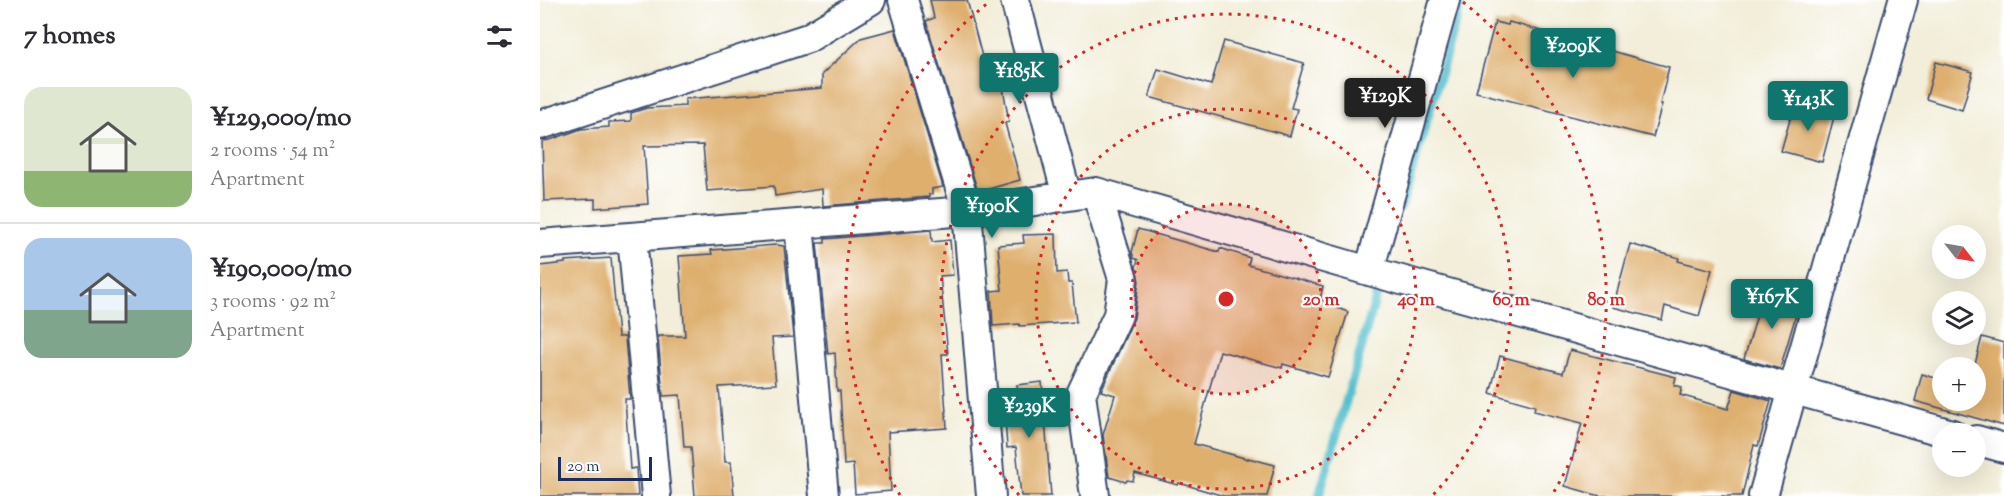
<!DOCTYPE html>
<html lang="en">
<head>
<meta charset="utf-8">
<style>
  :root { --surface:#fff; --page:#f7f7f7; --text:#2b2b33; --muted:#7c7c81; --line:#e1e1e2; --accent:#0f766e }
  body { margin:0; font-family:"Sorts Mill Goudy",serif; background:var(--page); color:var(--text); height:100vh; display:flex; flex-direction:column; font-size:22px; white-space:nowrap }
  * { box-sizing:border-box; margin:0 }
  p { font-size:20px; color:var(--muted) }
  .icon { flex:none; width:33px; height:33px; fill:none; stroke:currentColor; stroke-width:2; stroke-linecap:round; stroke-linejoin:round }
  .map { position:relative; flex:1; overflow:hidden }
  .side { display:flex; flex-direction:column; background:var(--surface); width:540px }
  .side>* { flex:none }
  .needle { width:39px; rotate:121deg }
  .tools { position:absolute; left:1392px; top:225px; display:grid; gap:12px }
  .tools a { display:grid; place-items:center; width:54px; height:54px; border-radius:50%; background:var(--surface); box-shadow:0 6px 24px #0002; font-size:30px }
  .scale { position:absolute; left:18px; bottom:15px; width:94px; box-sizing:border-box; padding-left:6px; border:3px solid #1b2f5e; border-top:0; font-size:16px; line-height:21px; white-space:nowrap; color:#1b2f5e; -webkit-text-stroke:4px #fff; paint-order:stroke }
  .price { position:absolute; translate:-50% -51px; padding:0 14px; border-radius:6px; background:var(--accent); color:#fff; font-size:20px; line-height:39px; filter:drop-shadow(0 2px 3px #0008) }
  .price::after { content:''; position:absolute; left:50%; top:36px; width:18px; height:14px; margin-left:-9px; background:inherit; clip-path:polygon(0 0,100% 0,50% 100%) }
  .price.current { background:#222; color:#fff }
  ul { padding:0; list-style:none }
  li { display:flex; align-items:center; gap:18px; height:150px; padding:0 24px }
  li+li { border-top:2px solid var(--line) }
  li span { display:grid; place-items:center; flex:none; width:168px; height:120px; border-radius:18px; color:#555 }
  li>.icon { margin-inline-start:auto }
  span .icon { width:72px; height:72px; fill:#fffc; stroke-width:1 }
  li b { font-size:26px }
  h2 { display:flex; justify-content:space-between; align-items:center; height:72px; padding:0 24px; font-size:26px }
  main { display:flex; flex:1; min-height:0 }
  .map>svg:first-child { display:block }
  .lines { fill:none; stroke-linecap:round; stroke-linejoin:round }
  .stream { stroke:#54c0ce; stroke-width:9 }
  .building { fill:#deaf6d }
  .minor-casing { stroke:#3b4c70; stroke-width:32 }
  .minor { stroke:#fff; stroke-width:28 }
  .ring { fill:none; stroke:#d62828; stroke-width:3; stroke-dasharray:3 6 }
  .centre { fill:#d62828; stroke:#fff; stroke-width:3 }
  .ring-label { font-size:18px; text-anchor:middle; font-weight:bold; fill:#d62828; stroke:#fff; stroke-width:4.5; stroke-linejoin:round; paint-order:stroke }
</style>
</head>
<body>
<main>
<section class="side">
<h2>7 homes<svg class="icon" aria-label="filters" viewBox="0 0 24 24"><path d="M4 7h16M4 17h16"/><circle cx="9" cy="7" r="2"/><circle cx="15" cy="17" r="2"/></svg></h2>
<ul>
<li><span style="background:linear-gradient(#dfe7d0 70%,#8fb573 0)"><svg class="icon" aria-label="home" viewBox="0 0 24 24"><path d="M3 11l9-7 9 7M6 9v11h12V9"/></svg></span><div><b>¥129,000/mo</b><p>2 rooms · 54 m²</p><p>Apartment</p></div></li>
<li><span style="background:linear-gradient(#a9c7e8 60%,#7fa58c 0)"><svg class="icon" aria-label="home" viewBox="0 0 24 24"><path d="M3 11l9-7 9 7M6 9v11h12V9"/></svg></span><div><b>¥190,000/mo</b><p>3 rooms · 92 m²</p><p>Apartment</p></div></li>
</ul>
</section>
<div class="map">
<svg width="1464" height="496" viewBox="0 0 1464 496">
  <rect width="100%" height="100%" fill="#fff"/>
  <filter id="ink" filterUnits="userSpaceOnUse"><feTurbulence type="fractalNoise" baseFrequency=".0167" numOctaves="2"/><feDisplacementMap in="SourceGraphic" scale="12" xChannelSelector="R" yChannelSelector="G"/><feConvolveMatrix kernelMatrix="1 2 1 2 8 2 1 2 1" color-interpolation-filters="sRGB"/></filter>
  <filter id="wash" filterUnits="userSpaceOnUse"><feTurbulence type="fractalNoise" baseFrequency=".008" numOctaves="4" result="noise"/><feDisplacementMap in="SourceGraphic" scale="24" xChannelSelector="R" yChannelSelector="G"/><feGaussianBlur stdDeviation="1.35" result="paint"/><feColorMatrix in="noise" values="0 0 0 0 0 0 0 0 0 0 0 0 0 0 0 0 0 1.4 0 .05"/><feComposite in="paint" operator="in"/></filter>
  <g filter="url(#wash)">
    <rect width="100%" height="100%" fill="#f2eed9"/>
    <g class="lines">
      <path class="stream" d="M861,208L922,0
        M779,496L841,279"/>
    </g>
    <g id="blocks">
      <path class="building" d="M390,0H427L448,79L461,76L469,122L465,123L480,180L438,192L386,21L394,18Z
        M955,22L968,25L969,22L1129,67L1120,104H1122L1113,137L936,92Z
        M355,29L403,187L392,189V194H389V197L283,206L282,189L235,196L234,186L167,191L163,145L104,146L108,204L55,208V199L4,201L2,141L10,140L41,129L69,127V122L91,121V113L107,108L145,106V99L282,88V74L321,38Z
        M684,41L764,63L751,108L757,109L750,136L609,97L618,69L671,85Z
        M1396,62L1433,72L1422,110L1386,99Z
        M1255,102L1295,113L1282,162L1241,151Z
        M598,229L679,252L680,248L710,258L708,265L783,286L780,300L798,305L797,308L808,312L788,377L743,364L742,368L680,351L654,444L708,459V458L735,465L727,496H684L639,483L638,485L595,473L593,481L587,480L586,482L569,477L563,435L575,395L561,391L594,318L599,281L596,266L598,260L594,258L592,252Z
        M391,230L392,242L410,240L413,275L400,276L408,354H402L407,428L348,432L351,491L315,494L313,464L304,465L300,391H297L295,353L288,354L277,243H285V239Z
        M516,234L517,273L527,272L528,283H532L536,322L480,326L479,324L453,326L451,291L462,290L458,245L484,243L483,235Z
        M1090,244L1139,258L1138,261L1172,270L1159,316L1125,306L1122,320L1073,307Z
        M236,245L244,246L253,337L232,338L236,384L179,387L185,462H191L194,496H155L151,447H144L140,395L123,396L118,336H145L139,256L172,254L171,250Z
        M71,258L78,337H85L90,399H85L90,469L96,468L98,496H0V266L25,263V261Z
        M1224,292L1260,301L1240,369L1204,359Z
        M1442,337L1464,343V426L1375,401L1382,374L1402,380V400H1436V368H1434Z
        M1030,350L1136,377L1134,385L1142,387L1140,395L1188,409L1194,390L1231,401L1218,446L1214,445L1202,496H1060L1025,486L1042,423L994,411L995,406L950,393L960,356L1023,373Z
        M502,382L511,496H481L476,447L467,448L464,402L478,400L477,385Z"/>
    </g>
  </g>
  <g filter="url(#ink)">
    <use href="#blocks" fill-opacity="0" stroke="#3b4c70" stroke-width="1.5"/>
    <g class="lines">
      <defs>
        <path id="minor" d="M363,0L427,211L451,496
          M475,0L527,196
          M0,125L268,38L331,0
          M259,224L284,496
          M92,237L116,496
          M0,244L427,211L556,192L829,271L1412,434
          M829,271L905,0
          M1436,440L1464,448
          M555,496L541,394L578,315L583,279L556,192
          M1223,496L1363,0"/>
      </defs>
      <use href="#minor" class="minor-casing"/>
      <use href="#minor" class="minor"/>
    </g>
  </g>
  <circle cx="686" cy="299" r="95" fill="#d62828" fill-opacity=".12"/>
  <g class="ring">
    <circle cx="686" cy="299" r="95"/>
    <circle cx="686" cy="299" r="190"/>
    <path d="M479 495A285 285 0 1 1 893 495"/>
    <path d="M360 495A380 380 0 0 1 449 2M923 2A380 380 0 0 1 1012 495"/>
  </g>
  <circle cx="686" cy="299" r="9" class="centre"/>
  <g class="ring-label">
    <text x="781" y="305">20 m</text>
    <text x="876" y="305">40 m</text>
    <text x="971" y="305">60 m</text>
    <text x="1066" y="305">80 m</text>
  </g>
</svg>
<div class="tools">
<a><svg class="needle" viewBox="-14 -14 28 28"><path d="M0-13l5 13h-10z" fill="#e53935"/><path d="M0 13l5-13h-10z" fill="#7c7c81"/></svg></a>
<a><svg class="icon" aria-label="layers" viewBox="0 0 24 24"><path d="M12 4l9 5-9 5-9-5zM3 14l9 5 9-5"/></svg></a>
<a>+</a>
<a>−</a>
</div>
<div class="scale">20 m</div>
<b class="price" style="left:1033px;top:79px">¥209K</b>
<b class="price" style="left:479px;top:104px">¥185K</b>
<b class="price current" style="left:845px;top:129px">¥129K</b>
<b class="price" style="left:1268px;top:132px">¥143K</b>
<b class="price" style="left:452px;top:239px">¥190K</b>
<b class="price" style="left:1232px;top:330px">¥167K</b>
<b class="price" style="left:489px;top:439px">¥239K</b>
</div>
</main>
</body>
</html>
